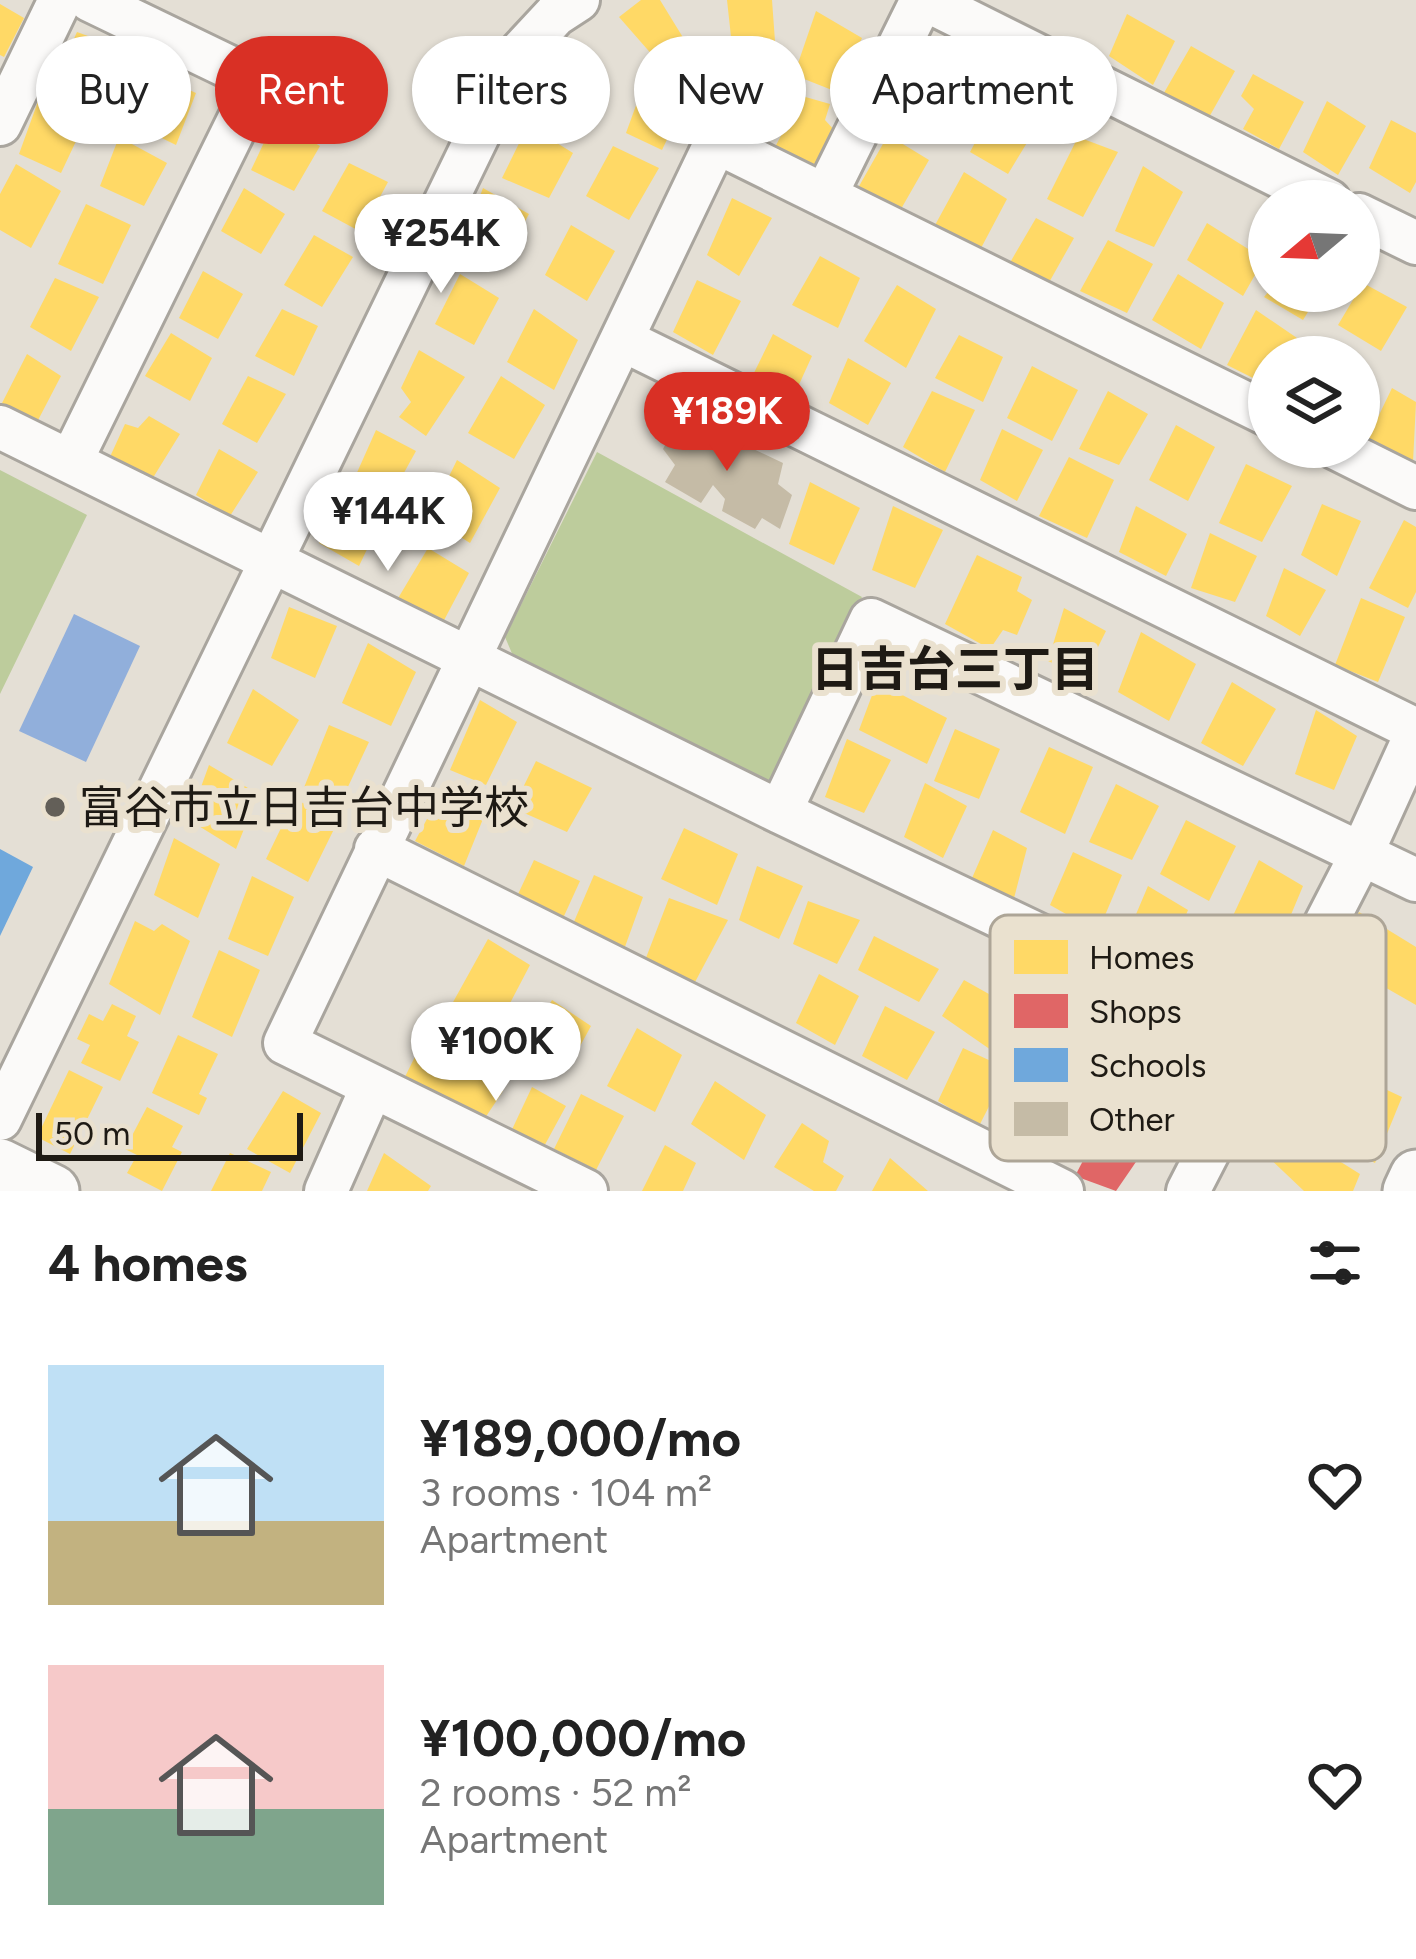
<!DOCTYPE html>
<html lang="en">
<head>
<meta charset="utf-8">
<style>
  :root { --surface:#fff; --page:#f2f2f2; --text:#222; --muted:#767676; --accent:#d93025 }
  body { margin:0; font-family:Figtree,"Noto Sans JP",sans-serif; background:var(--page); color:var(--text); height:100vh; display:flex; flex-direction:column; font-size:45px; white-space:nowrap }
  * { box-sizing:border-box; margin:0 }
  p { font-size:39px; color:var(--muted) }
  .icon { flex:none; width:66px; height:66px; fill:none; stroke:currentColor; stroke-width:2; stroke-linecap:round; stroke-linejoin:round }
  .map { position:relative; height:1191px; overflow:hidden }
  .panel { display:flex; flex-direction:column; background:var(--surface); flex:1 }
  .panel>* { flex:none }
  .banner { position:absolute; left:36px; top:36px; width:1344px; height:108px; display:flex; gap:24px }
  .needle { width:78px; rotate:251deg }
  .buttons { position:absolute; left:1248px; top:180px; display:grid; gap:24px }
  .buttons a { display:grid; place-items:center; width:132px; height:132px; border-radius:50%; background:var(--surface); box-shadow:0 3px 9px #0004; font-size:60px }
  .scale { position:absolute; left:36px; bottom:30px; width:267px; box-sizing:border-box; padding-left:12px; border:6px solid #1e1a14; border-top:0; font-size:33px; line-height:42px; white-space:nowrap; color:#1e1a14; -webkit-text-stroke:9px #eae1cf; paint-order:stroke }
  .price { position:absolute; translate:-50% -102px; padding:0 27px; border-radius:42px; background:#fff; color:#222; font-size:39px; line-height:78px; filter:drop-shadow(0 3px 6px #0008) }
  .price::after { content:''; position:absolute; left:50%; top:72px; width:36px; height:27px; margin-left:-18px; background:inherit; clip-path:polygon(0 0,100% 0,50% 100%) }
  .price.active { background:var(--accent); color:#fff }
  ul { padding:0; list-style:none }
  li { display:flex; align-items:center; gap:36px; height:300px; padding:0 48px }
  li span { display:grid; place-items:center; flex:none; width:336px; height:240px; border-radius:0px; color:#555 }
  li>.icon { margin-inline-start:auto }
  span .icon { width:144px; height:144px; fill:#fffc; stroke-width:1 }
  li b { font-size:51px }
  h2 { display:flex; justify-content:space-between; align-items:center; height:144px; padding:0 48px; font-size:51px }
  .chip { padding:0 42px; border-radius:54px; background:var(--surface); box-shadow:0 3px 9px #0004; font-size:42px; line-height:108px }
  .chip.active { background:var(--accent); color:#fff }
  .map>svg:first-child { display:block }
  .green { fill:#bdcc9c }
  .water { fill:#91afdb }
  .homes { fill:#ffd966 }
  .shops { fill:#e06666 }
  .schools { fill:#6fa8dc }
  .building { fill:#c5bba6 }
  .lines { fill:none; stroke-linecap:round; stroke-linejoin:round }
  .minor-casing { stroke:#a9a59e; stroke-width:48 }
  .tertiary-casing { stroke:#a9a59e; stroke-width:57 }
  .minor { stroke:#fbfaf9; stroke-width:42 }
  .tertiary { stroke:#fbfaf9; stroke-width:51 }
  .poi-dot { fill:#635f58; stroke:#eae1cf; stroke-width:4.5 }
  .labels { text-anchor:middle; stroke-width:12; stroke-linejoin:round; paint-order:stroke }
  .poi-label { font-size:45px; fill:#1e1a14; stroke:#eae1cf; text-anchor:start }
  .neighbourhood-label { font-size:48px; font-weight:bold; fill:#1e1a14; stroke:#eae1cf }
  .key { fill:#eae1cf; stroke:#ada597; stroke-width:3 }
  .key-label { font-size:33px; fill:#1e1a14 }
</style>
</head>
<body>
<div class="map">
<svg width="1416" height="1191" viewBox="0 0 1416 1191">
  <rect width="100%" height="100%" fill="#e4dfd5"/>
  <path class="green" d="M597,452L862,597L785,776L761,785L516,663L505,637Z
    M0,470L87,515L0,694Z"/>
  <path class="water" d="M74,614L140,646L86,762L19,731Z"/>
  <path class="homes" d="M641,0H660L687,44L661,65L619,17Z
    M727,0H772L776,55H733Z
    M0,4L24,18L4,57L0,55Z
    M816,11L862,38L837,92L794,75Z
    M1127,14L1175,41L1153,85L1109,56Z
    M77,32L126,50L102,104L54,83Z
    M1191,46L1235,71L1208,119L1161,98Z
    M929,57L968,81L933,142L896,125Z
    M554,64L606,96L583,132L532,103Z
    M152,73L196,93L176,145L131,123Z
    M744,73L781,97L757,150L719,134Z
    M1253,74L1304,102L1279,149L1243,129L1254,109L1241,96Z
    M646,78L688,96L662,150L626,133Z
    M40,96L86,120L61,173L19,154Z
    M802,96L830,104L825,120L836,132L814,172L774,149Z
    M1327,101L1366,126L1338,175L1303,152Z
    M995,105L1036,128L1008,174L970,152Z
    M275,119L320,146L294,191L251,170Z
    M1391,120L1416,133V182L1410,193L1369,168Z
    M528,125L573,153L549,198L502,178Z
    M888,135L929,160L901,209L858,188Z
    M119,137L167,163L144,206L100,186Z
    M1078,137L1118,152L1083,217L1047,199Z
    M613,146L659,168L629,220L586,196Z
    M349,163L388,182L361,232L322,211Z
    M16,164L61,191L31,248L0,230V194Z
    M1143,166L1183,192L1154,247L1115,231Z
    M964,172L1007,199L980,250L934,227Z
    M244,188L285,214L261,254L221,231Z
    M483,188L529,214L500,267L460,248Z
    M732,198L772,218L739,276L707,255Z
    M86,204L131,225L103,284L58,264Z
    M1036,218L1074,238L1047,286L1008,266Z
    M1207,223L1264,259L1243,296L1187,260Z
    M571,225L615,251L587,301L545,275Z
    M314,235L353,257L322,307L284,285Z
    M1108,240L1153,264L1127,313L1080,291Z
    M820,256L860,278L838,328L792,305Z
    M203,271L243,294L218,339L179,318Z
    M460,274L499,298L474,345L435,324Z
    M1178,274L1224,303L1201,349L1152,320Z
    M55,278L99,297L71,351L30,327Z
    M697,280L741,301L713,355L673,332Z
    M1363,283L1407,307L1381,351L1338,325Z
    M897,285L936,309L906,368L864,341Z
    M1269,291H1321L1303,320L1264,297Z
    M282,309L318,326L294,376L255,356Z
    M534,309L578,340L554,390L507,362Z
    M1256,310L1297,338L1286,357H1269V386L1227,365Z
    M171,333L212,358L190,401L145,376Z
    M773,334L812,356L792,400L751,379Z
    M959,335L1003,357L983,402L935,378Z
    M419,350L465,377L426,436L399,417L411,402L401,388Z
    M27,354L61,376L35,426L0,407Z
    M848,358L891,383L868,425L829,403Z
    M1032,366L1078,390L1052,441L1007,418Z
    M248,376L286,394L257,443L222,424Z
    M501,376L545,405L514,459L468,433Z
    M1392,388L1416,402L1413,462L1368,438Z
    M932,391L975,410L945,472L903,447Z
    M1108,391L1148,414L1119,465L1079,449Z
    M149,416L180,434L151,481L109,459L125,424L138,428Z
    M1176,425L1215,447L1188,501L1149,480Z
    M1002,429L1043,450L1017,501L980,480Z
    M376,430L416,451L389,500L351,486Z
    M219,449L258,472L230,516L196,495Z
    M1069,457L1114,480L1087,538L1039,516Z
    M457,460L500,488L470,543L429,517Z
    M1246,464L1292,486L1262,542L1219,523Z
    M810,482L860,508L834,565L789,544Z
    M341,491L383,516L359,566L319,543Z
    M1322,504L1361,521L1337,576L1301,555Z
    M893,506L943,530L915,588L872,570Z
    M1136,506L1187,534L1166,576L1119,552Z
    M1404,520L1416,527V592L1408,608L1369,588Z
    M1210,533L1257,556L1235,602L1191,588Z
    M428,548L469,573L442,624L397,600Z
    M977,555L1022,577L1017,591L1032,600L1017,635L1003,630L990,649L945,624Z
    M1284,568L1326,590L1300,636L1266,616Z
    M1361,598L1405,617L1378,682L1335,665Z
    M289,607L337,626L315,678L271,658Z
    M1064,608L1106,631L1083,677L1048,661Z
    M1141,632L1196,664L1169,721L1118,692Z
    M368,643L416,672L391,726L342,703Z
    M877,682L947,718L927,764L859,730Z
    M1232,682L1276,709L1243,766L1201,743Z
    M253,689L299,720L272,766L227,743Z
    M480,700L517,722L486,785L450,770Z
    M1316,710L1357,736L1334,790L1295,774Z
    M329,725L369,742L338,808L303,790Z
    M955,729L1000,749L979,799L934,781Z
    M847,739L891,760L864,813L825,797Z
    M1049,747L1093,767L1065,834L1020,812Z
    M536,761L592,788L567,832L513,808Z
    M209,765L258,794L236,849L189,820Z
    M925,783L967,806L943,858L904,837Z
    M446,784L489,804L464,866L415,841Z
    M1116,784L1159,806L1132,860L1089,842Z
    M295,799L338,821L308,882L266,859Z
    M1186,820L1236,846L1209,901L1160,874Z
    M684,828L738,854L717,905L661,879Z
    M993,830L1027,848L1012,906L969,885Z
    M174,838L220,864L198,918L154,895Z
    M1073,852L1122,875L1098,932L1050,905Z
    M534,860L580,881L559,927L512,907Z
    M1259,860L1303,886L1280,941L1231,920Z
    M757,866L803,886L779,939L739,920Z
    M594,875L643,897L622,955L570,931Z
    M252,876L294,897L268,956L228,939Z
    M1148,886L1188,910L1162,974L1120,952Z
    M669,898L728,920L694,984L644,963Z
    M808,901L860,920L837,964L793,944Z
    M1359,912L1416,947V1005L1332,957Z
    M135,921L154,931L162,924L190,941L160,1015L109,984Z
    M874,936L939,969L919,1002L858,970Z
    M488,939L530,965L497,1028L452,1004Z
    M219,950L260,970L232,1037L192,1017Z
    M819,974L859,996L835,1045L796,1023Z
    M964,980L1012,1007L991,1050L942,1016Z
    M552,1000L591,1026L567,1070L522,1054Z
    M112,1004L136,1016L127,1036L139,1042L120,1081L81,1063L90,1045L77,1039L89,1014L103,1021Z
    M885,1006L935,1032L907,1080L862,1056Z
    M437,1012L472,1038L464,1062L503,1091L481,1124L401,1085Z
    M637,1028L682,1055L655,1112L607,1086Z
    M178,1035L218,1054L199,1094L207,1098L199,1115L152,1093Z
    M963,1048L1008,1069L979,1126L938,1101Z
    M69,1070L103,1087L70,1154L37,1137Z
    M1355,1075L1402,1097L1375,1163L1327,1140Z
    M715,1081L766,1115L744,1160L691,1124Z
    M532,1087L566,1106L541,1152L508,1138Z
    M283,1091L321,1113L290,1173L247,1149Z
    M581,1094L624,1116L596,1170L554,1149Z
    M147,1107L183,1126L172,1147L182,1152L162,1191L127,1173L137,1155L125,1149Z
    M802,1123L829,1141L823,1162L844,1176L836,1191H814L774,1167Z
    M1285,1127L1360,1174L1353,1191H1304L1267,1156Z
    M665,1145L696,1163L683,1191H642Z
    M230,1153L271,1172L262,1191H211Z
    M384,1153L431,1186L428,1191H367Z
    M890,1158L928,1191H872Z"/>
  <path class="shops" d="M1108,1113L1151,1140L1116,1191L1075,1176Z"/>
  <path class="schools" d="M0,849L33,867L0,936Z"/>
  <path class="building" d="M681,415L783,463L778,484L792,495L780,529L762,518L755,529L722,511L725,499L713,485L701,503L665,482L675,465L663,449Z"/>
  <g class="lines">
    <defs>
      <path id="minor" d="M926,0L1329,201
        M0,124L60,0
        M825,196L922,0
        M1359,215L1416,243
        M625,341L1416,730
        M0,427L780,812L1261,1041
        M1334,447L1416,488
        M71,461L258,81L90,0
        M780,812L871,620L1416,880
        M376,849L1062,1191
        M0,1119L516,57L555,15L578,0
        M326,1191L372,1087
        M586,1191L285,1043L716,142L1269,415
        M1188,1191L1361,855L1416,734"/>
      <path id="tertiary" d="M0,1165L53,1191
        M1409,1191L1416,1176"/>
    </defs>
    <use href="#minor" class="minor-casing"/>
    <use href="#tertiary" class="tertiary-casing"/>
    <use href="#minor" class="minor"/>
    <use href="#tertiary" class="tertiary"/>
  </g>
  <circle class="poi-dot" cx="55" cy="807" r="12"/>
  <g class="labels">
    <g class="poi-label">
      <text x="79" y="823">富谷市立日吉台中学校</text>
    </g>
    <g class="neighbourhood-label">
      <text x="955" y="686">日吉台三丁目</text>
    </g>
  </g>
  <rect x="990" y="915" width="396" height="246" rx="18" class="key"/>
  <rect x="1014" y="940" width="54" height="34" fill="#ffd966"/>
  <rect x="1014" y="994" width="54" height="34" fill="#e06666"/>
  <rect x="1014" y="1048" width="54" height="34" fill="#6fa8dc"/>
  <rect x="1014" y="1102" width="54" height="34" fill="#c5bba6"/>
  <g class="key-label">
    <text x="1089" y="969">Homes</text>
    <text x="1089" y="1023">Shops</text>
    <text x="1089" y="1077">Schools</text>
    <text x="1089" y="1131">Other</text>
  </g>
</svg>
<div class="buttons">
<a><svg class="needle" viewBox="-14 -14 28 28"><path d="M0-13l5 13h-10z" fill="#e53935"/><path d="M0 13l5-13h-10z" fill="#767676"/></svg></a>
<a><svg class="icon" aria-label="layers" viewBox="0 0 24 24"><path d="M12 4l9 5-9 5-9-5zM3 14l9 5 9-5"/></svg></a>
</div>
<div class="scale">50 m</div>
<b class="price" style="left:441px;top:296px">¥254K</b>
<b class="price active" style="left:727px;top:474px">¥189K</b>
<b class="price" style="left:388px;top:574px">¥144K</b>
<b class="price" style="left:496px;top:1104px">¥100K</b>
<div class="banner">
<a class="chip">Buy</a>
<a class="chip active">Rent</a>
<a class="chip">Filters</a>
<a class="chip">New</a>
<a class="chip">Apartment</a>
</div>
</div>
<section class="panel">
<h2>4 homes<svg class="icon" aria-label="filters" viewBox="0 0 24 24"><path d="M4 7h16M4 17h16"/><circle cx="9" cy="7" r="2"/><circle cx="15" cy="17" r="2"/></svg></h2>
<ul>
<li><span style="background:linear-gradient(#bfe0f5 65%,#c2b280 0)"><svg class="icon" aria-label="home" viewBox="0 0 24 24"><path d="M3 11l9-7 9 7M6 9v11h12V9"/></svg></span><div><b>¥189,000/mo</b><p>3 rooms · 104 m²</p><p>Apartment</p></div><svg class="icon" aria-label="heart" viewBox="0 0 24 24"><path d="M12 20l-8-8c-3-5 5-10 8-4 3-6 11-1 8 4z"/></svg></li>
<li><span style="background:linear-gradient(#f6c9c9 60%,#7fa58c 0)"><svg class="icon" aria-label="home" viewBox="0 0 24 24"><path d="M3 11l9-7 9 7M6 9v11h12V9"/></svg></span><div><b>¥100,000/mo</b><p>2 rooms · 52 m²</p><p>Apartment</p></div><svg class="icon" aria-label="heart" viewBox="0 0 24 24"><path d="M12 20l-8-8c-3-5 5-10 8-4 3-6 11-1 8 4z"/></svg></li>
</ul>
</section>
</body>
</html>
